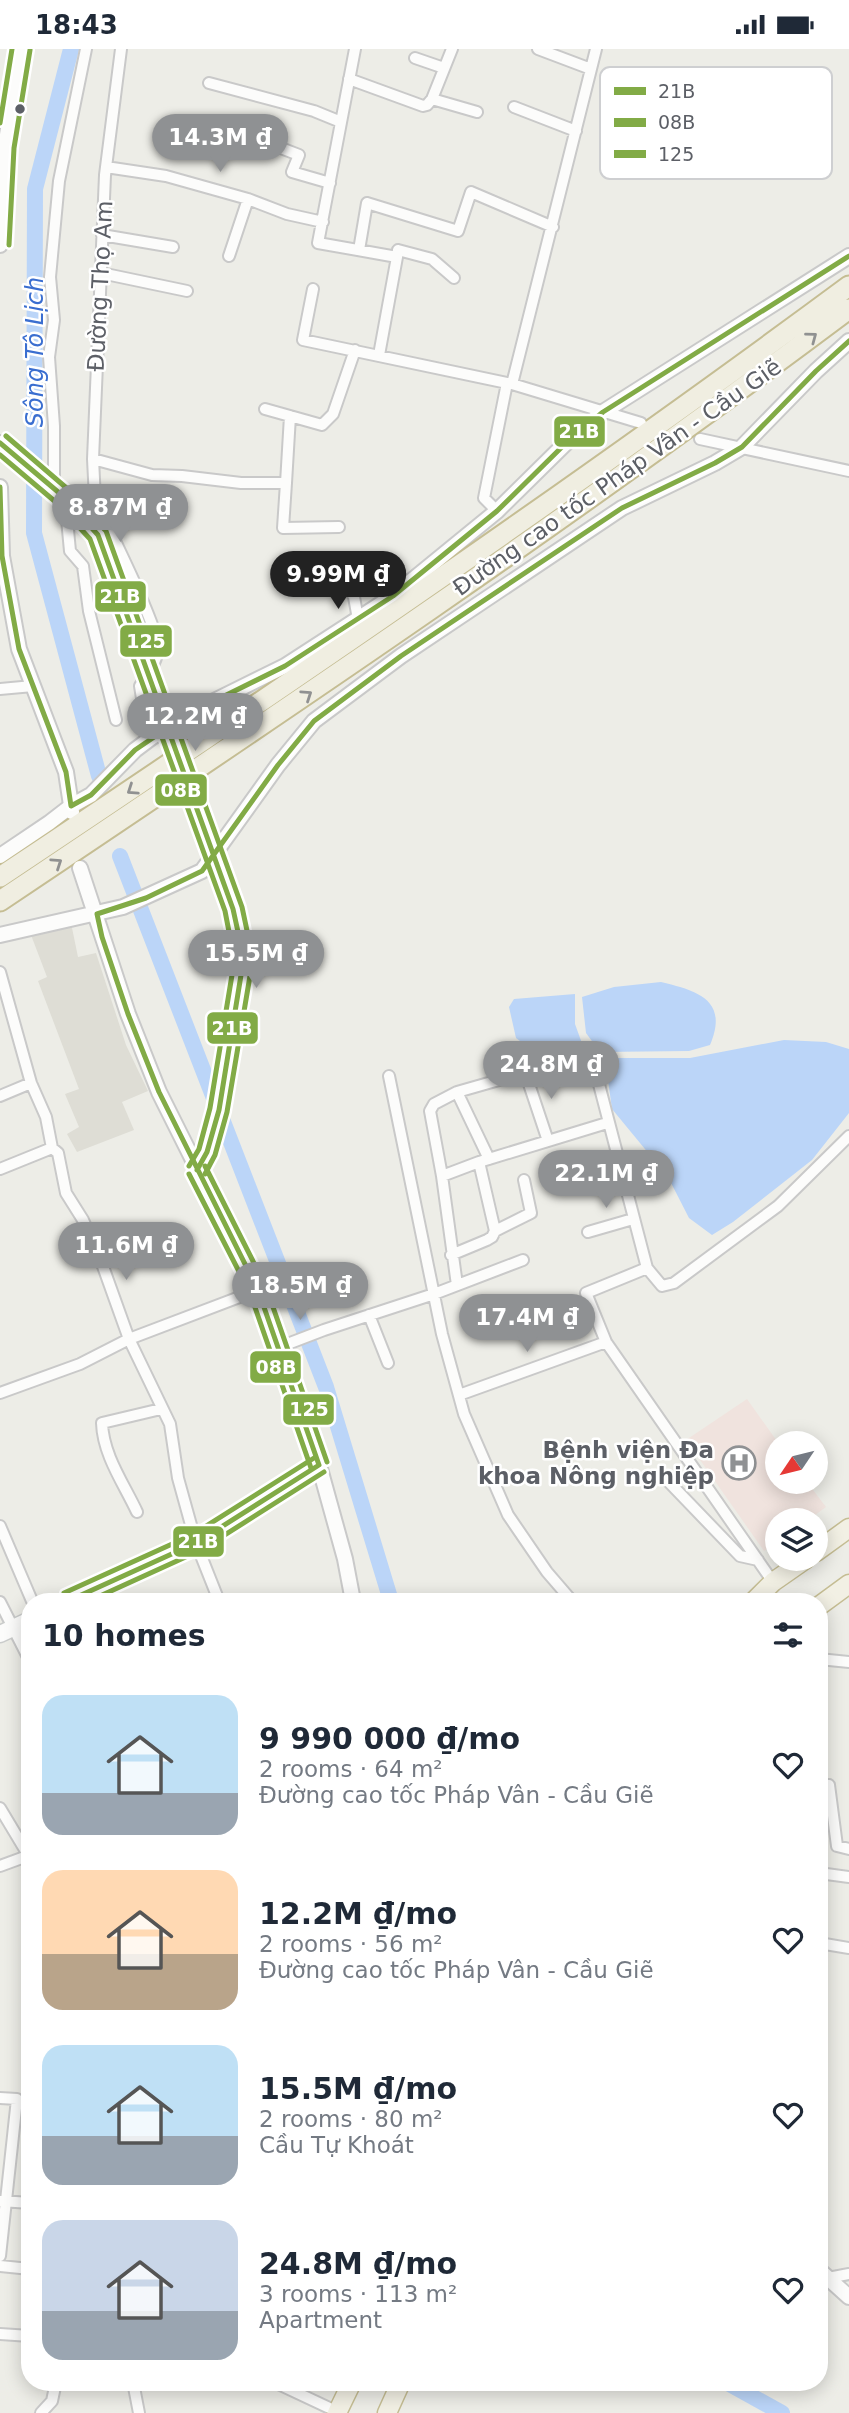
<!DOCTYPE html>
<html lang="en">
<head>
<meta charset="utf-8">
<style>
  :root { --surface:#fff; --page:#f2f2f3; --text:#1f2937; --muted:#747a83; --accent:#8f9193 }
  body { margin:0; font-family:"DejaVu Sans",sans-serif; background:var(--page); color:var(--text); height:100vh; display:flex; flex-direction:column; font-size:26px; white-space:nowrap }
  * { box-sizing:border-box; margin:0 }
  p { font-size:23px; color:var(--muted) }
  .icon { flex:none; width:38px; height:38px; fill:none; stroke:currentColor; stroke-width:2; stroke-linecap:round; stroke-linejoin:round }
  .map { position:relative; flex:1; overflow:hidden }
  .side { position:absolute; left:21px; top:1544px; width:807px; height:798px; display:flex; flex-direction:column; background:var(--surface); border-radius:28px; box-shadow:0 4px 18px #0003 }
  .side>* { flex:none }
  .needle { width:46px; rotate:235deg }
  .buttons { position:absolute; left:765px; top:1382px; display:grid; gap:14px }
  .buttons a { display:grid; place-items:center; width:63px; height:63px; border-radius:50%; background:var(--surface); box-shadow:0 4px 18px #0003; font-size:35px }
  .price { position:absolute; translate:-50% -60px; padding:0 16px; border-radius:24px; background:var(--accent); color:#fff; font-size:23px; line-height:46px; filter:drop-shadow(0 2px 4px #0008) }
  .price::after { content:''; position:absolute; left:50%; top:42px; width:21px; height:16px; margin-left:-10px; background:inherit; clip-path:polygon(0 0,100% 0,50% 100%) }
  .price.selected { background:#222; color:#fff }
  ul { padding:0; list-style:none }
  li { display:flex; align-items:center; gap:21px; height:175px; padding:0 21px }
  li span { display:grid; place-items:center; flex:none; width:196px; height:140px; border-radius:21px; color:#555 }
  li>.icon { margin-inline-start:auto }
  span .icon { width:84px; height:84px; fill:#fffc; stroke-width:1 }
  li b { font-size:30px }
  h2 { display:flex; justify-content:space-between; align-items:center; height:84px; padding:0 21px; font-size:30px }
  .status { display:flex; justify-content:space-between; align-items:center; height:49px; padding:0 35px; background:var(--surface); direction:ltr }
  .status svg { height:19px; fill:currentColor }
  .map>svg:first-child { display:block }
  .education { fill:#deddd5 }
  .medical { fill:#f0e3de }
  .water { fill:#bbd5f8 }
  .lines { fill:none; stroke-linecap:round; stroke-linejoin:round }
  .river { stroke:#bbd5f8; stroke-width:16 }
  .minor-casing { stroke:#c9c9c9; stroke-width:14 }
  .tertiary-casing { stroke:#c9c9c9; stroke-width:18 }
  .secondary-casing { stroke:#cacccb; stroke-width:19 }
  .trunk-casing { stroke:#c5bd93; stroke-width:21 }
  .motorway-casing { stroke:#c5bd93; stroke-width:23 }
  .minor { stroke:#fcfcfb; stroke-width:10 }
  .tertiary { stroke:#fcfcfb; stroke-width:14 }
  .secondary { stroke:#fcfcfb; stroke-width:16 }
  .trunk { stroke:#f2f0e4; stroke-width:18 }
  .motorway { stroke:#f0eee1; stroke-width:19 }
  .tertiary-bridge-casing { stroke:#c9c9c9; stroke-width:18; stroke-linecap:butt }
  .tertiary-bridge { stroke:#fcfcfb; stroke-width:14 }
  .bus-1-casing { stroke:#fff; stroke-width:10 }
  .bus-2-casing { stroke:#fff; stroke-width:10 }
  .bus-3-casing { stroke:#fff; stroke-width:10 }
  .bus-1 { stroke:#82ab46; stroke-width:5 }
  .bus-2 { stroke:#82ab46; stroke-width:5 }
  .bus-3 { stroke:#82ab46; stroke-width:5 }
  .oneway { stroke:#909191 }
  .bus-dot { fill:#5c5f66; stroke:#fff; stroke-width:2.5 }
  .labels { text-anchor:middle; stroke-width:5; stroke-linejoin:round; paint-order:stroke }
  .street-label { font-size:23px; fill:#5c5f66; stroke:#fff }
  .poi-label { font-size:23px; font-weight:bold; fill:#5c5f66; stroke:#fff; text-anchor:end }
  .water-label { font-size:24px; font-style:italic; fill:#3a6ed0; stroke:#fff }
  .key { fill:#fff; stroke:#cecfd1; stroke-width:2 }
  .key-label { font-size:19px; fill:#5c5f66 }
  .line-badge { stroke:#fff; stroke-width:2.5 }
  .badge-label { font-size:19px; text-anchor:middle; font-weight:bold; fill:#fff }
</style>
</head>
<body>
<div class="status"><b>18:43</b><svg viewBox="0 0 49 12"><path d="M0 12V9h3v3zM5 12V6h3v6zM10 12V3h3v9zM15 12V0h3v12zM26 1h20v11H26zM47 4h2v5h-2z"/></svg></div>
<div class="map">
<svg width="849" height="2364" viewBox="0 0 849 2364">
  <rect width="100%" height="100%" fill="#edede7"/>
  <path class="education" d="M71,874L78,908L96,904L126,996L148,1042L122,1053L134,1081L77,1103L67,1085L79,1078L65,1045L79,1040L38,932L47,928L31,886Z"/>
  <path class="medical" d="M747,1350L779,1395H777V1433H807L826,1458L807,1472H777V1493L764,1502L686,1391Z"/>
  <path class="water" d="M661,933C698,942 729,951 710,996L689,1002L600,1003L586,984L582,948L614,938Z
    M575,945V975L584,1000L537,1005L516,989L509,958L514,950Z
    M784,991L826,993L849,1000V1064L812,1111L733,1173L712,1186L689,1169L668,1128L612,1060L605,1009H690Z"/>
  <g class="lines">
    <path class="river" d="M71,0L35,140L34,484L99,727
      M120,807L326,1338L391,1552
      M726,2333L782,2364"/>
    <defs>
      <path id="minor" d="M355,0L318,194L397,208L398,201L432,210L454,229
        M538,0L591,20
        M415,9L444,19
        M349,30L423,57L427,56L432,50L452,0
        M209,34L314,62L341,73
        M432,50L477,63
        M514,58L576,82
        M273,96L299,106L292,123L330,134
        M106,118L166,127L248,150L287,165L323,173
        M102,186L173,198
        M359,201L367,154L458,182L471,143L553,178
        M229,207L248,150
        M101,224L187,242
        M313,240L303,291L512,335L641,374
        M379,306L397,208
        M512,335L596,0
        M265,360L322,376L333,365L355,301
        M700,390L849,422
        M93,410L152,426L182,427L241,434H286L283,479L339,478
        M286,434L290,367
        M54,438V377L49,308L54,271L50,228L59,132L86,0
        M65,449L70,502L83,517L89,562L116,671
        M95,450C106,474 160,581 158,599C157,614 148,624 140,637L147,681L151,689
        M497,462L484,449L507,334
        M90,475L95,450L93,410L105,126L121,0
        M309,509L342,512L344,531L354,548L358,570
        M0,640L33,637
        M0,923L31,1034L46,1068L52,1099L58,1104L66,1144L83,1171L100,1209L129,1290L170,1375L178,1429L196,1494L219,1552
        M595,1020L647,1219
        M525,1023L548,1092
        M389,1027L442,1285L464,1365L508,1466L547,1523L572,1552
        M0,1047L31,1034
        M489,1110L457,1043L506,1029
        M0,1120L52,1099
        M442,1127L430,1062L434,1055L457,1043
        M495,1182L531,1164L524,1131
        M588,1183L633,1170
        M451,1206L487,1191L492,1188L495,1182L479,1113L607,1074
        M457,1236L442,1127L479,1113
        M369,1266L388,1314
        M277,1299L324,1281L434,1245L523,1211
        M0,1344L80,1315L129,1290L258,1241
        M459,1346L606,1293
        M665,1429L740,1507L758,1511
        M137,1463C124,1435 103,1406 102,1374L161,1360
        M0,1477L32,1552
        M773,1533L606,1293L586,1244L647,1219L662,1237L674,1234L778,1157L849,1087
        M0,1553L30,1612
        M819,1610L849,1613
        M829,1736L837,1797L849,1800
        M0,1759L30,1809
        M0,1817L30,1806
        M819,1824L849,1828
        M819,1894L849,1899
        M0,2049L17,2050L0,2207
        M1,2152L30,2154
        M0,2217L30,2220
        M828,2229L849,2225
        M0,2285L30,2287
        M133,2333L139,2364
        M274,2333L338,2363
        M41,2364L52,2352L56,2333"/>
      <path id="tertiary" d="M0,196L5,98L21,0
        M0,394L44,429L85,468L98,486L140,598
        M0,438L2,507L19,600L66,723L72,763
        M0,807L49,774L71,757L91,746L135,701L151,689L188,665L285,617L393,547L497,462L569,391L603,363L849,207
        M80,819L128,965L159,1043L258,1241L319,1416L345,1510L353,1552
        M0,886L123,858L202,822L278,716L314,672L401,607L622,459L715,414L742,398L816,322L849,292
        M197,1121C218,1088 219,1049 226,1012C233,973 244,933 240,894C237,868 227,845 218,822
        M819,2221L849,2248"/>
      <path id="secondary" d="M68,1552L196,1494L319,1416
        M0,1585L30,1571"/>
      <path id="trunk" d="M816,1503L849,1479
        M754,1552L773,1533L806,1510
        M819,1557L849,1535
        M337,2364L352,2333
        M387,2364L401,2333"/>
      <path id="motorway" d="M0,828C287,637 572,442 849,237
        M0,852C287,660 573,467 849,260"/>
    </defs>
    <use href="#minor" class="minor-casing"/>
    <use href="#tertiary" class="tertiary-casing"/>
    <use href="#secondary" class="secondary-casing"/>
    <use href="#trunk" class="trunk-casing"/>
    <use href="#motorway" class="motorway-casing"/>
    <use href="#minor" class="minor"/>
    <use href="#tertiary" class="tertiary"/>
    <use href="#secondary" class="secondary"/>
    <use href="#trunk" class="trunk"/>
    <use href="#motorway" class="motorway"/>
    <defs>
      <path id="tertiary-bridge" d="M140,598L218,822"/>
    </defs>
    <use href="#tertiary-bridge" class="tertiary-bridge-casing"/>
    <use href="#tertiary-bridge" class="tertiary-bridge"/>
    <defs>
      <path id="bus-1" d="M0,394L64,448L98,486L233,860L240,892L242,920L219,1061L207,1103L197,1121
        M0,438L2,507L19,600L66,723L71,757L91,746L135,701L188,665L285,617L393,547L497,462L569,391L603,363L849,207
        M319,1416L258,1241L159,1043L128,965L102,888L97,865L146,849L202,822L278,716L314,672L401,607L622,459L715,414L742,398L816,322L849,292
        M68,1552L196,1494L319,1416"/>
      <path id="bus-2" d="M9,196L14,99L30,1
        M0,406L58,455L90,490L225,862L231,893L233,920L210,1059L199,1100L189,1117
        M189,1125L250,1244L311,1419
        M89,1552L201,1501L324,1423"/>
      <path id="bus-3" d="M0,74L12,0
        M6,387L70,442L106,482L242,858L249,891L251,921L227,1063L215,1106L205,1125
        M205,1117L266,1238L327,1413
        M64,1544L192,1486L314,1409"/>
    </defs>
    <use href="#bus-1" class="bus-1-casing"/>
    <use href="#bus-2" class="bus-2-casing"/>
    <use href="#bus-3" class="bus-3-casing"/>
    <use href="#bus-1" class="bus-1"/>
    <use href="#bus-2" class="bus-2"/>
    <use href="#bus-3" class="bus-3"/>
  </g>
  <defs><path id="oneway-chevron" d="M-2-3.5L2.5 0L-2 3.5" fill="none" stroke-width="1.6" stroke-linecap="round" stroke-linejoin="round" transform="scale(1.75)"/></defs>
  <g class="oneway">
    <use href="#oneway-chevron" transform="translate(812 288) rotate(-37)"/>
    <use href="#oneway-chevron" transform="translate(307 646) rotate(-34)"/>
    <use href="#oneway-chevron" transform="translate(132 741) rotate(146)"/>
    <use href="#oneway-chevron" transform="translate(57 814) rotate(-34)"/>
  </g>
  <defs>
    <symbol id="hospital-ring" viewBox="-11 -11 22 22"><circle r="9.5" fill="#fff" stroke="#8f9193" stroke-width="1.5"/><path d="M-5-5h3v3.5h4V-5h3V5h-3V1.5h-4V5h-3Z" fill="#8f9193"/></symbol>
  </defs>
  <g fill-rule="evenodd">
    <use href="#hospital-ring" x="720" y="1395" width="38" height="38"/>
  </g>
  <circle class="bus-dot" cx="20" cy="60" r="6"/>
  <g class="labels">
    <g class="street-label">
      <text transform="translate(100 237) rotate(-87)" y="8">Đường Thọ Am</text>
      <text transform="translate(617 428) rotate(-35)" y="8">Đường cao tốc Pháp Vân - Cầu Giẽ</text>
    </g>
    <g class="poi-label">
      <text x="714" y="1409">Bệnh viện Đa<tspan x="714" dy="26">khoa Nông nghiệp</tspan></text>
    </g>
    <g class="water-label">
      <text transform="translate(35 303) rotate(-90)" y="8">Sông Tô Lịch</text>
    </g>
  </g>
  <rect x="600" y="18" width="232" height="112" rx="10" class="key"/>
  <rect x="614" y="38" width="32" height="8" fill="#82ab46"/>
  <rect x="614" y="69" width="32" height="9" fill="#82ab46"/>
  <rect x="614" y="101" width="32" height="8" fill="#82ab46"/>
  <g class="key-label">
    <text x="658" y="49">21B</text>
    <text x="658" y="80">08B</text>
    <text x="658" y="112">125</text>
  </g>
  <g class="line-badge">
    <rect x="553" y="366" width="53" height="33" rx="7" fill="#82ab46"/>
    <rect x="94" y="531" width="53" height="33" rx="7" fill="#82ab46"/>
    <rect x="119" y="575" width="54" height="34" rx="7" fill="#82ab46"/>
    <rect x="154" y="724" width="54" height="34" rx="7" fill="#82ab46"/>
    <rect x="206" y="962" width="53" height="34" rx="7" fill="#82ab46"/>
    <rect x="249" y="1301" width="53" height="34" rx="7" fill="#82ab46"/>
    <rect x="282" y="1344" width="53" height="33" rx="7" fill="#82ab46"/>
    <rect x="172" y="1476" width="53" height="33" rx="7" fill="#82ab46"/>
  </g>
  <g class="badge-label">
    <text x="579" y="389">21B</text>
    <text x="120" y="554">21B</text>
    <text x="146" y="599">125</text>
    <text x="181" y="748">08B</text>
    <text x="232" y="986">21B</text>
    <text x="276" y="1325">08B</text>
    <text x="309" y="1367">125</text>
    <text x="198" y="1499">21B</text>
  </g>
</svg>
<div class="buttons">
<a><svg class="needle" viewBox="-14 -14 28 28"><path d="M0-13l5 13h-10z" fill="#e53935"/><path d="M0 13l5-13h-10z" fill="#747a83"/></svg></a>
<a><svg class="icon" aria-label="layers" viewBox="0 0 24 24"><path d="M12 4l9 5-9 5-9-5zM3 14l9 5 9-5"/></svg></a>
</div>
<b class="price" style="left:220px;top:125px">14.3M ₫</b>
<b class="price" style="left:120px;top:495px">8.87M ₫</b>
<b class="price selected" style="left:338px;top:562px">9.99M ₫</b>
<b class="price" style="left:195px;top:704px">12.2M ₫</b>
<b class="price" style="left:256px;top:941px">15.5M ₫</b>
<b class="price" style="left:551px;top:1052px">24.8M ₫</b>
<b class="price" style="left:606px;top:1161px">22.1M ₫</b>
<b class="price" style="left:126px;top:1233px">11.6M ₫</b>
<b class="price" style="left:300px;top:1273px">18.5M ₫</b>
<b class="price" style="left:527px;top:1305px">17.4M ₫</b>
<section class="side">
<h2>10 homes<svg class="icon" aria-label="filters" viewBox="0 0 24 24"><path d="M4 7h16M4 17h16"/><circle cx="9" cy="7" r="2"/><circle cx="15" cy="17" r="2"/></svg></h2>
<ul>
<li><span style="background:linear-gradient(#bfe0f5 70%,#9aa5b1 0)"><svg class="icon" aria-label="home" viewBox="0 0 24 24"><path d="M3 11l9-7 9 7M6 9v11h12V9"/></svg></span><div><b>9 990 000 ₫/mo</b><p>2 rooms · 64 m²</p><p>Đường cao tốc Pháp Vân - Cầu Giẽ</p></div><svg class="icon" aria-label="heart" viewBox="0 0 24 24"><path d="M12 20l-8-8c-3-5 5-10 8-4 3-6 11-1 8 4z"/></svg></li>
<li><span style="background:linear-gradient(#ffd9b3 60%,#b9a48a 0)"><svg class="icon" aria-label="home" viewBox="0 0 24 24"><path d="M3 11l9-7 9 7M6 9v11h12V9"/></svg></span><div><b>12.2M ₫/mo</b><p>2 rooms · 56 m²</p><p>Đường cao tốc Pháp Vân - Cầu Giẽ</p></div><svg class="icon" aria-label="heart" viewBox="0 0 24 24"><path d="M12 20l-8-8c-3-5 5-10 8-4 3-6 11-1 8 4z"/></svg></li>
<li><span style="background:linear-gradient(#bfe0f5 65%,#9aa5b1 0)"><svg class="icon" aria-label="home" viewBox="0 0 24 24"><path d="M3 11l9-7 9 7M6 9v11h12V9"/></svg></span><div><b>15.5M ₫/mo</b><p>2 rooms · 80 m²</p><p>Cầu Tự Khoát</p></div><svg class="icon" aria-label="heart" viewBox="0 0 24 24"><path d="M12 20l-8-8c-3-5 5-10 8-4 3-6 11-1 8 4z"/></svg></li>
<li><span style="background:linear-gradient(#c9d6e8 65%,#9aa5b1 0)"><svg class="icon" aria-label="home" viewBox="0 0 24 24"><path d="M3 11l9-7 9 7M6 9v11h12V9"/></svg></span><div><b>24.8M ₫/mo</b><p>3 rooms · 113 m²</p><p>Apartment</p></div><svg class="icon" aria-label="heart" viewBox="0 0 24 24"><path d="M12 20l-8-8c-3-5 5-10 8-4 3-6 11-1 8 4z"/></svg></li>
</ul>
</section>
</div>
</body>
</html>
